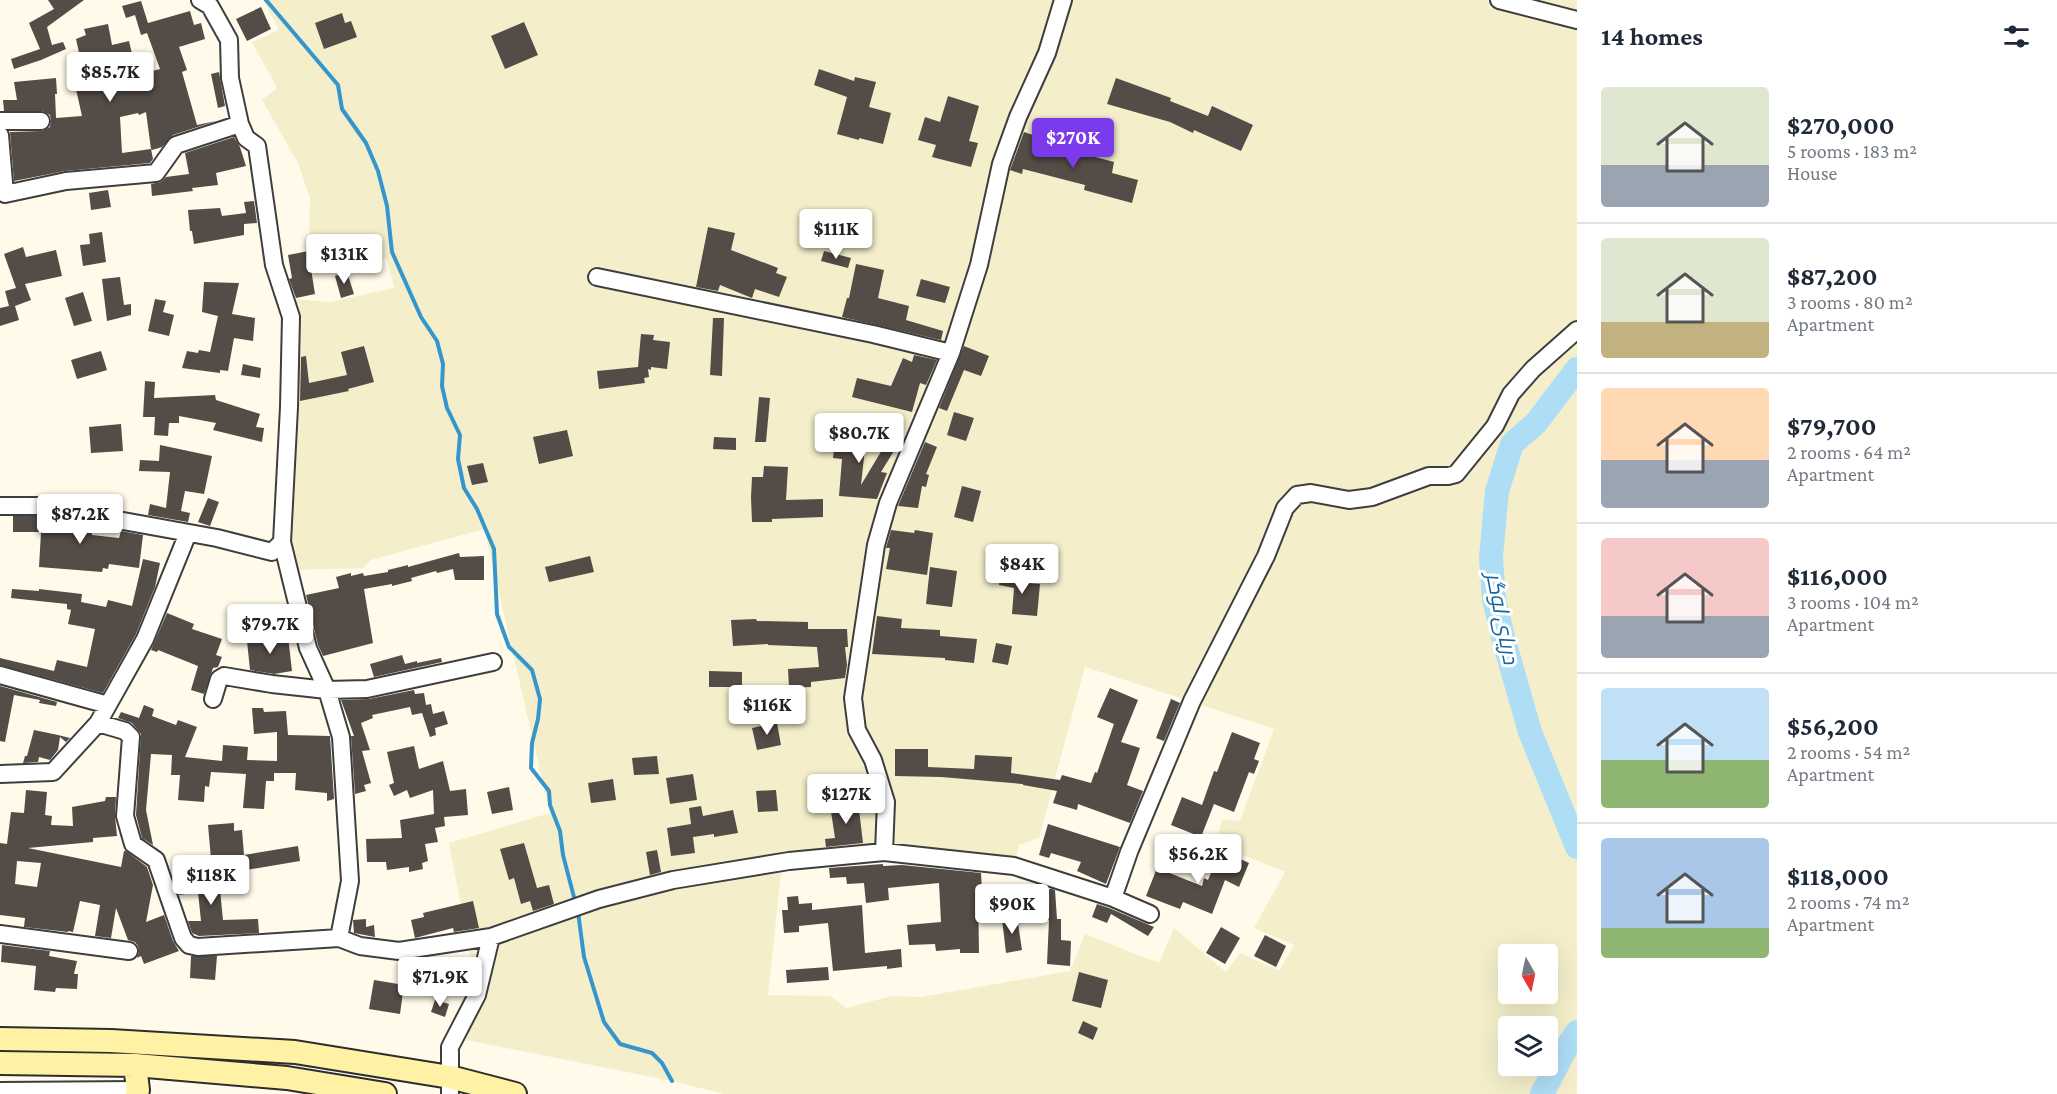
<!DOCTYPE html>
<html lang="en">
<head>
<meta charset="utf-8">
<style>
  :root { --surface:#fff; --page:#f6f6f7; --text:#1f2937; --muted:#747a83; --line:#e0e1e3; --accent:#7c3aed }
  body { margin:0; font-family:"Crimson Pro",Cairo,serif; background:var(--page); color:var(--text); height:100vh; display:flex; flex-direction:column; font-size:22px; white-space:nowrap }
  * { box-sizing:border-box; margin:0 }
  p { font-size:20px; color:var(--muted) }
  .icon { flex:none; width:33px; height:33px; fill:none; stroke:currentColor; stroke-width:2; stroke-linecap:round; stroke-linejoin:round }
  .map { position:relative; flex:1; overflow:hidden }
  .drawer { display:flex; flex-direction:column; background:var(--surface); width:480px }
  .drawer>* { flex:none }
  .needle { width:39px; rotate:171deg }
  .fabs { position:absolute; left:1498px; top:944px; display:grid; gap:12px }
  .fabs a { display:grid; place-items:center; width:60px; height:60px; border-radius:6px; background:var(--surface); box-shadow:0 6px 24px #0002; font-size:30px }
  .price { position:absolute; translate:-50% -51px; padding:0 14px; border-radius:6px; background:#fff; color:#222; font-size:20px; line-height:39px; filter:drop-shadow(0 2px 3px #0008) }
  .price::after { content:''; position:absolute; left:50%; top:36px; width:18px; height:14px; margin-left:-9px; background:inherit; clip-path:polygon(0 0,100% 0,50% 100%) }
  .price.on { background:var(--accent); color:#fff }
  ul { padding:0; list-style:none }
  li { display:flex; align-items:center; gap:18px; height:150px; padding:0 24px }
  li+li { border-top:2px solid var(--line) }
  li span { display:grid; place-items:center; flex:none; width:168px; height:120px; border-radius:6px; color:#555 }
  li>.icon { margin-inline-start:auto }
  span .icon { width:72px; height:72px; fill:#fffc; stroke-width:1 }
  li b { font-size:26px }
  h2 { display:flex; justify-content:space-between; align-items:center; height:72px; padding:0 24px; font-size:26px }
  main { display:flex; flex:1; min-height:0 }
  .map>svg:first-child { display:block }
  .farmland { fill:#f4efca; fill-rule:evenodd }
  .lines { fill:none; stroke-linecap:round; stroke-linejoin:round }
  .stream { stroke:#3596cd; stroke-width:4 }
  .river { stroke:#aedef6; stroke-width:24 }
  .building { fill:#544c47; fill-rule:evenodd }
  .street-casing { stroke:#3e3e3e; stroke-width:20 }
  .secondary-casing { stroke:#2d2d2d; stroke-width:26 }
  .street { stroke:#fff; stroke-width:16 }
  .secondary { stroke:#fff2a4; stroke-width:22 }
  .labels { text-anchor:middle; stroke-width:6; stroke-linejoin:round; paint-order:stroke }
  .water-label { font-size:22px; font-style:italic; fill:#15669c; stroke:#fff }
</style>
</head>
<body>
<main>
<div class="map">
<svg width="1577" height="1094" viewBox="0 0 1577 1094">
  <rect width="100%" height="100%" fill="#fffae9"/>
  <path class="farmland" d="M263,0H1577V1094H724L672,1081L466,1040L478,995L449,843L550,813L484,529L371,560L363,568L290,570L282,413L281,298L330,302L394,288L387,258L339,269L331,238L309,240L310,198L298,163L262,100L277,88L252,42L279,30ZM1085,667L1274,729L1240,821L1222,819L1216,844L1285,872L1254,928L1294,945L1279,971L1240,953L1226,972L1174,928L1159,963L1085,934L1070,971L921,997L892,996L846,1008L830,996L768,995L781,874L779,863L884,852L1014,866L1019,845L1039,838ZM1509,954H1548V993H1509ZM1509,1026H1548V1065H1509Z"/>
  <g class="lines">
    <path class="stream" d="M266,0L338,85L342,109L366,143L378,171L387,206L392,252L421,317L437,341L443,364L442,386L447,408L460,435L458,459L464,488L477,509L494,549L497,614L509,647L532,670L540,699L538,719L532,743L531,768L549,791L550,805L560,831L563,855L575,901
      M578,912L584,957L604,1022L620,1044L652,1053L662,1063L672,1081"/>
    <path class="river" d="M1577,369L1536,423L1512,444L1497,491L1491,557L1494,599L1504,641L1530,732L1577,847
      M1542,1094L1565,1050L1577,1032"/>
  </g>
  <path class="building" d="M48,0H84L47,27L52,45L63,42L66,49L41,60L14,69L11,59L40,49L29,23L54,9Z
    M141,1L148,23L190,11L194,25L201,23L205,39L179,47L187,70L182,72L197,125L216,121L173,135L162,147L152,150L151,149L153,159L150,163L65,171L14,181L10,132L42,131L50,127L51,120L50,115L42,111H4L3,100H17L14,82L56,78L57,94H55L56,118L82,116L73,76L84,75L76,39L86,35L84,29L108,24L112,45L129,41L137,75L160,69L147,33L141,35L135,15L126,18L122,6ZM146,112L151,149L122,153L120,117L138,113L139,115Z
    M261,7L271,29L247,41L236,19Z
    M342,13L345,23L351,21L357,37L324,49L315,23Z
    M524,22L538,55L505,69L491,36Z
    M819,69L854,81L855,77L876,82L869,107L891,113L883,144L859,138V140L837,134L847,97L814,85Z
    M219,72L225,106L218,108L211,74Z
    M1116,78L1171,98L1170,101L1208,116L1212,106L1253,125L1241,151L1194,130L1193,133L1170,122L1107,104Z
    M948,96L979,106L969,141L978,143L971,167L932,157L936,145L918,140L925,117L940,122Z
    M1024,132L1033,135L1032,140L1114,162L1112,173L1138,180L1132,203L1084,190L1085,185L1023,169L1022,174L1010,170Z
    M234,137L240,147L246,166L216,173L218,185L192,188L193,191L152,196L151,184L161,182L166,177L189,174L185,153Z
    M108,190L111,207L91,210L89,193Z
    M254,201L257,223L244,224V235L194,244L192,231H190L188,210L220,208L222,216L246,213L244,202Z
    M708,227L735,233L731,250L778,268L776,273L787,277L779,297L755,289L752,298L720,285L718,291L696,287Z
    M102,232L106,262L83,266L80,245L90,244L89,234Z
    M23,247L26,257L56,250L62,276L25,284L31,300L15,306L19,320L0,326V308L9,306L5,291L16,288L4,254Z
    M314,250L317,268L311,269L315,294L296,298L289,279L292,278L288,255Z
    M824,251L851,258L848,268L821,261Z
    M856,264L884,270L878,298L909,306L906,320L943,331L941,340L842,317L847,298H849Z
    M347,272L354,294L341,298L335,276Z
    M120,277L124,305L131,304V315L107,321L102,279Z
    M921,279L950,287L945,303L916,296Z
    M204,282L239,283L232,314L255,318L253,341L234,338L228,371L220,370V373L182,368L187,351L198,353L199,350L210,352L218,316L202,312Z
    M83,292L92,321L74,326L65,298Z
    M155,299L166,301L163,312L174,315L169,336L148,331Z
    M713,318H724L722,376L710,375Z
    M641,334L654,335L653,340L670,342L667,369L651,367V370L648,369L649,377L644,378L645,383L599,389L597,371L638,367Z
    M364,346L374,382L348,389L349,391L300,401L301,357L306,356L309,383L347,375L341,352Z
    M964,346L989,356L981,376L964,370L947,411L939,408Z
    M101,351L107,370L77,379L71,360Z
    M914,355L937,360L926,385L920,383L912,412L852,397L857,378L891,386L903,358L912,362Z
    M243,364L261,368L260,378L241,375Z
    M145,381L155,382L154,398L215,395L216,400L260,414L256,427L264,428L262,442L213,430L216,423L179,416V423H169L168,436L154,435L155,417H143Z
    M759,397L770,398L766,442H755Z
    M954,412L974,418L966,441L947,435Z
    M121,424L123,451L91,453L89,427Z
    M837,426L867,430L861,485L888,440L897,446L881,472L887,473L877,499L839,496L842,459L833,458Z
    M567,430L573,456L539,464L533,437Z
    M714,437L736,438V450L713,449Z
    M925,442L937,447L926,474L929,475L926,487L922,486L918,508L898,506Z
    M160,445L212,456L204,494L185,491L181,511L190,513L188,522L148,515L150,504L166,508L170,472L139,471L140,460L159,461Z
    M483,463L488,482L472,485L467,466Z
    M764,466L788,467L786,500L823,499V517L772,519V522H752L751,497L752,477H763Z
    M962,486L981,491L973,522L954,517Z
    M208,498L219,502L210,526L198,522Z
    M13,516H39L40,519H51L91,526L92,535L119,538L121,531L143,535L139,568L109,564L108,569L103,568L102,572L39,567L41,532H13Z
    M891,530L914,533L915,530L933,533L927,575L886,569L890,548H886Z
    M459,553L460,557L484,556V580H455L453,569L437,573L436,571L411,578L412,581L392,586V584L364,589L373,643L323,656L318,645L306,595L339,588L336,577L351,573V576L363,573L364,576L388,572V570L408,565V567Z
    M590,556L594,572L549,582L545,567Z
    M143,559L160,563L155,587L136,634L103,693L0,665V658L54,671L57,660L87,667L95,629L68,624L71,610L67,609V604L11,598L12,589L39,591V589L82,594L81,602L106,607L108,600L132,606Z
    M930,567L957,571L952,607L926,604Z
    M1001,571L1017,573L1016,582L1040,584L1037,616L1012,614L1014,588L999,585Z
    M167,613L194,624L192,629L222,639L216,655L222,657L218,667L213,668L204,694L191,690L198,666L158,650L157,652L151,650Z
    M877,616L902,619L901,628L940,630V636L977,639L974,663L945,660V658L872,654Z
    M756,619L757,621L808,622V629H847L848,647H845L847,665L845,678L811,682V687L789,688L788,669L819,667L817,647L768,645V644L733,646L731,620Z
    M288,636L292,671L274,674L250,670L247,641Z
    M996,643L1012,646L1008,665L992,662Z
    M402,655L405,664L417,661V663L441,658L442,662L374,677L370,664Z
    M709,671L742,672V687H709Z
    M0,686L57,702L56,706L39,703L40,700L14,695L5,742L0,741Z
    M1110,688L1138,700L1121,742L1140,748L1127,785L1143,791L1130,823L1078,804L1077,810L1053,803L1057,791L1023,785V784L941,777L895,776V749H928V767L974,769L975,755L1012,757L1011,773L1060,780L1062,775L1091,783L1095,772L1097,773L1114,724L1097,717Z
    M414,690L415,694L424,693L426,705L431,704L433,714L444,711L448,724L435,728L436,735L430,737L422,713L412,715L410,707L372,715L373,718L361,723L370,750L362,751L371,783L364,785L366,791L355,794L351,736H354L341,700L369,699Z
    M1171,699L1180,703L1164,741L1156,738Z
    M144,705L154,709L152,716L176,725L178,720L197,727L185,757L222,761L223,745L248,747L247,760L277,761V732L254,734L252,708H263L264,712L286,711L288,735L330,736L334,799L327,801V793L295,790L296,773H274V781H266L264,809L243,808L246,774L211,772L209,787L205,786L204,802L178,800L180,775H171L172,755L151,754L146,810L153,845L142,838L136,815L141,734L132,723L118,718L121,712L139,718Z
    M777,723L781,745L757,750L752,728Z
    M34,730L58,735L70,738L66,742L60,737L58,750L50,760L39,757L38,762L23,763L25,756H27Z
    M1232,732L1260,743L1254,759L1259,761L1254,774L1249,772L1234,812L1214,804L1201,837L1171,825L1182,797L1202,805L1214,771L1217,772Z
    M414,746L419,769L443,761L450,791L466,789L468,815L444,817L445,826L435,828L438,842L425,844L428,861L422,863L423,869L409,872V867L387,870L386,862H367L366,839L402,838L400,820L434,814L433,790L410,798L407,790L394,796L389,785L394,783L387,752Z
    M657,756L659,774L634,775L632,758Z
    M693,774L697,800L670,804L666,778Z
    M613,779L616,800L591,803L588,783Z
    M509,787L513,810L492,814L487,792Z
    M26,790L47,792L45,815L52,816L51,825L73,826L72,807L105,801L106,797H116L115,816L117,836L93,838V842L28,848L121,867L124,851H126L147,867L153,885L146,922L164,915L173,941L179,951L144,964L141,956L137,958L139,952L138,946L135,942L128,940L116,908L111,938L95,936L100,905L80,901L73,932L68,931V932L24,927L25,918L0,915V843L7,844L11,812L24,813ZM17,861L41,863L37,887L15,884Z
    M776,790L778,811L758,812L756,791Z
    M858,801L863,843L826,847L825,839L835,838L830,805Z
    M701,806L703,816L733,810L738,833L714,837V834L693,837L695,853L671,856L667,828L691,824L689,808Z
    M234,823V831L242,830L244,855L298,846L300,861L240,871L238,857L211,859L208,825Z
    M1048,824L1120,847L1106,884L1077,871L1081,862L1051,853L1049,858L1039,855Z
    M524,843L537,888L549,885L554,904L533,911L530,901L521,904L514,878L509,880L500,849Z
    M657,850L661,872L650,875L646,852Z
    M1221,850L1249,863L1239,887L1225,880L1212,914L1183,902L1180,909L1146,896L1157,868L1202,886L1204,878L1208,880Z
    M206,864L209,880H212L213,890H220L223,920L258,919L259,933L199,936L192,933L188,921H201L198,892L179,895L173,877L190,874L189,867Z
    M883,864V866L902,865L981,873L982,891H978L979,953H960V949L936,951L935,944L909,945L907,925L941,922L939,883L888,888L889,900L866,903L864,883L847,884L846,877L830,878L829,868Z
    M1052,889L1055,890L1057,919H1061V940L1071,941L1070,966L1047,964L1049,920L1036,921L1032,890Z
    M798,896L799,904L812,903V910L862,905L865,953L901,949L902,967L887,969V966L833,971L828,923L799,926V932L784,933L782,910H788L787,897Z
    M473,901L479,928L454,932L453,928L415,938L411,920L424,917L423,913Z
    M1097,904L1109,908L1154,927L1148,936L1111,914L1107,923L1092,917Z
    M1017,917L1022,950L1006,953L1002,919Z
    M366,919V927L374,925L375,937L354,933L353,920Z
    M1221,927L1240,938L1225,964L1206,953Z
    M1265,935L1286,946L1276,967L1254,956Z
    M2,945L50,951L49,956L77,961L74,974H78L77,989L56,988L55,992L34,990L36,966L1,962Z
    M191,956H217L215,980L190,978Z
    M828,967L829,980L787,983L786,970Z
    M1079,972L1108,980L1101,1008L1072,1001Z
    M374,980L404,985L400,1014L369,1009Z
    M435,1000L449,1004L445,1017L431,1012Z
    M1083,1021L1098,1028L1093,1040L1078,1033Z"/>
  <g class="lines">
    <defs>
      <path id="street" d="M200,0L210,6L229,40L230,78L240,124L246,138L257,146L274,265L291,317L289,407L282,542L308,648L327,690L341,737L350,881L339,938
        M1499,0L1577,20
        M0,121H41
        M0,135L5,194L66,181L156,173L176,145L240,124
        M597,277L873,334L951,353
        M0,506H40L217,538L272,552L282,542
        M0,675L108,705
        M213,699L219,679L224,676L272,684L327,690L367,689L493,662
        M98,723L125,731L131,737L125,816L133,844L156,860L183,938L189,945L198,947L339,938L360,946L399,951L491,937L599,899L673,880L789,861L884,852L1014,866L1113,898L1150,914
        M0,774L53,772L98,723L108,705L145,639L188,533
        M884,852L886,802L873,760L857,730L853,698L876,545L888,503L951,353L979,265L1001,164L1018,117L1047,53L1063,0
        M1113,898L1129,852L1192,701L1266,556L1285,508L1297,495L1311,493L1349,500L1372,497L1429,476H1448L1456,474L1495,426L1511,394L1533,369L1577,330
        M0,934L129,951
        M0,1091L138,1090
        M450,1094V1047L477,995L491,937"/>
      <path id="secondary" d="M0,1039L111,1041L295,1052L450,1077L515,1094
        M0,1063L135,1065L287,1078L385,1094
        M135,1065L138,1090L137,1094"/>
    </defs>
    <use href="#street" class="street-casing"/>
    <use href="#secondary" class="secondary-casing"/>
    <use href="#street" class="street"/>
    <use href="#secondary" class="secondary"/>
  </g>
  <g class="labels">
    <g class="water-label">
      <text transform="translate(1503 618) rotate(79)" y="8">دریای لوگر</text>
    </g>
  </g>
</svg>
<div class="fabs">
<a><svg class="needle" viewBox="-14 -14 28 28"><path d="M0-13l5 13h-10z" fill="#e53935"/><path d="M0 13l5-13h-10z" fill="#747a83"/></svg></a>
<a><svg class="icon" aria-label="layers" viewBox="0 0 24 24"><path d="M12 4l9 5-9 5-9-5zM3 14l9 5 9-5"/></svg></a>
</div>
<b class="price" style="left:110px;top:103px">$85.7K</b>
<b class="price on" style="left:1073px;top:169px">$270K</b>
<b class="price" style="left:836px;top:260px">$111K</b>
<b class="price" style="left:344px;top:285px">$131K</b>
<b class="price" style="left:859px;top:464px">$80.7K</b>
<b class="price" style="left:80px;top:545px">$87.2K</b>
<b class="price" style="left:1022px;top:595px">$84K</b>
<b class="price" style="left:270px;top:655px">$79.7K</b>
<b class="price" style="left:767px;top:736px">$116K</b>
<b class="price" style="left:846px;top:825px">$127K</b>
<b class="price" style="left:1198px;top:885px">$56.2K</b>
<b class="price" style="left:211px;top:906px">$118K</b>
<b class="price" style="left:1012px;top:935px">$90K</b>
<b class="price" style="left:440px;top:1008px">$71.9K</b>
</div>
<section class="drawer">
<h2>14 homes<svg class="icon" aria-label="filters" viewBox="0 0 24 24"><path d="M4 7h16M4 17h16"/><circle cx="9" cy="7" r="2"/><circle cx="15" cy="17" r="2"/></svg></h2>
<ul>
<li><span style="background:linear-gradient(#dfe7d0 65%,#9aa5b1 0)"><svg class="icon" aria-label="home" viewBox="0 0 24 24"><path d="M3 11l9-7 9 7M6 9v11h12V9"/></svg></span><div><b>$270,000</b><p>5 rooms · 183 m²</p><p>House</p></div></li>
<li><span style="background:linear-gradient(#dfe7d0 70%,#c2b280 0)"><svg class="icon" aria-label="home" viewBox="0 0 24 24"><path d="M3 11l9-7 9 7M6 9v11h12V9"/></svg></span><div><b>$87,200</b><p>3 rooms · 80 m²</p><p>Apartment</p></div></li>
<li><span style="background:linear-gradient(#ffd9b3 60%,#9aa5b1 0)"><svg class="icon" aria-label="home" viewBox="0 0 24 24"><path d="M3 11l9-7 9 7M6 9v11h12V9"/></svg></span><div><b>$79,700</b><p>2 rooms · 64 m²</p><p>Apartment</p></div></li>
<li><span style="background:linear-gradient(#f6c9c9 65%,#9aa5b1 0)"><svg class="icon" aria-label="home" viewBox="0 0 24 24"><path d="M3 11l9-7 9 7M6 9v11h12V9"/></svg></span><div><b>$116,000</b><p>3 rooms · 104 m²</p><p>Apartment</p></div></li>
<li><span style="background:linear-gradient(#bfe0f5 60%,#8fb573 0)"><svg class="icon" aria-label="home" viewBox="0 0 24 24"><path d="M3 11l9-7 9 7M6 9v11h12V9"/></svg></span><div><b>$56,200</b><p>2 rooms · 54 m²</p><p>Apartment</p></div></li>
<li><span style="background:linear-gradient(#a9c7e8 75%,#8fb573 0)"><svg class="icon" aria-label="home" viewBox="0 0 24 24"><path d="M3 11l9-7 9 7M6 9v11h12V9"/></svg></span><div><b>$118,000</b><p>2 rooms · 74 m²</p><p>Apartment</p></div></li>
</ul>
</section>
</main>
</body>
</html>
